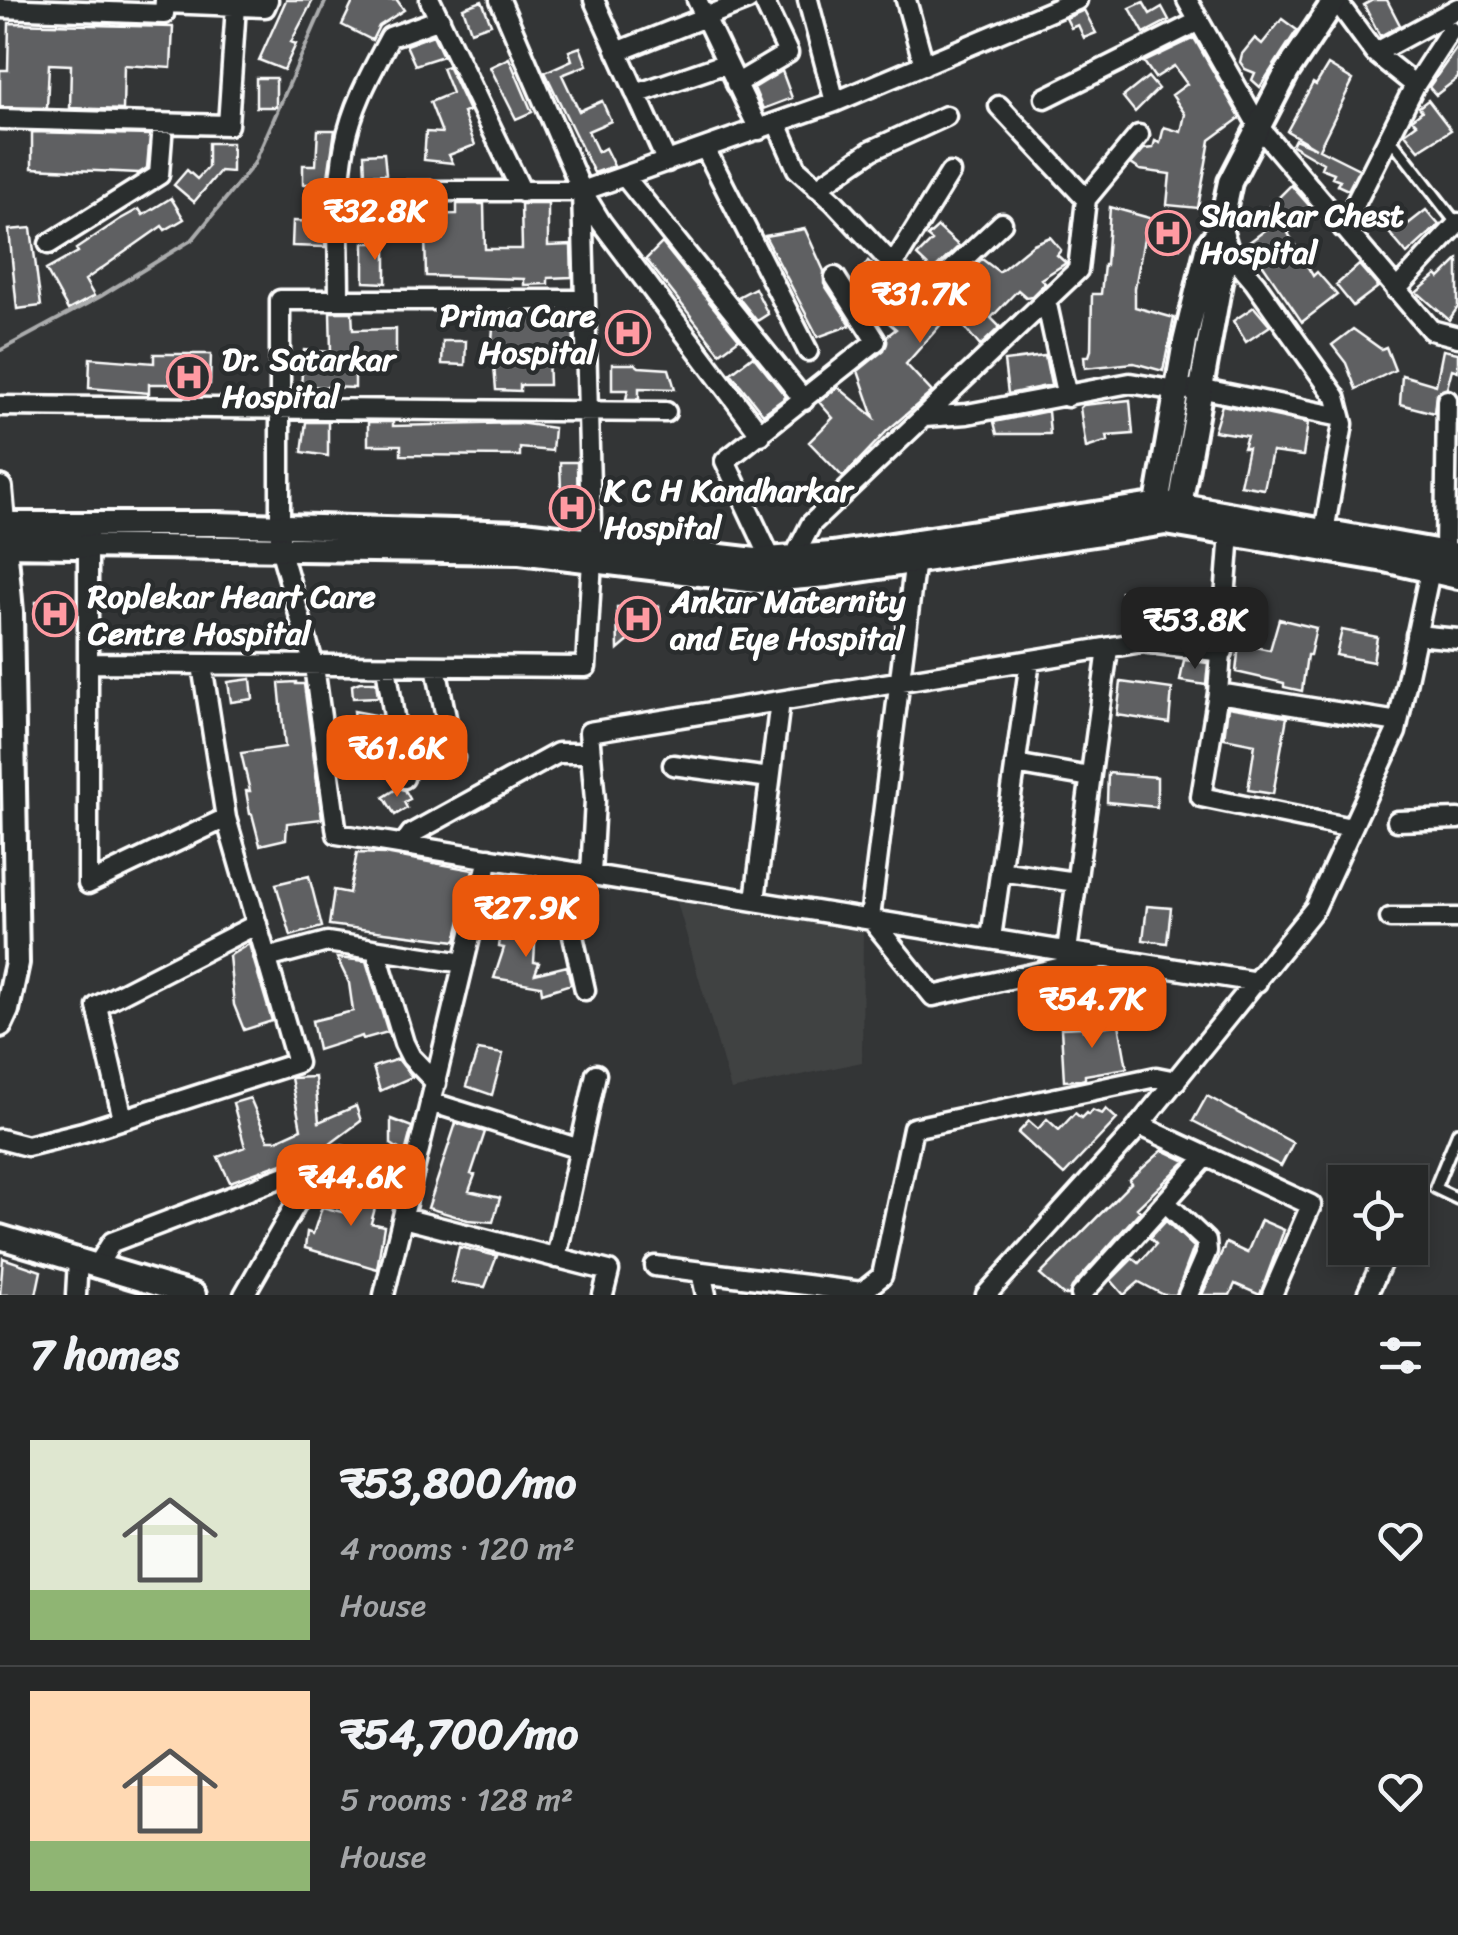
<!DOCTYPE html>
<html lang="en">
<head>
<meta charset="utf-8">
<style>
  :root { --surface:#262828; --page:#2e3030; --text:#f1f3f6; --muted:#a4a6a8; --line:#424445; --accent:#ea580c }
  body { margin:0; font-family:Sriracha,sans-serif; background:var(--page); color:var(--text); height:100vh; display:flex; flex-direction:column; font-size:38px; white-space:nowrap }
  * { box-sizing:border-box; margin:0 }
  p { font-size:32px; color:var(--muted) }
  .icon { flex:none; width:55px; height:55px; fill:none; stroke:currentColor; stroke-width:2; stroke-linecap:round; stroke-linejoin:round }
  .map { position:relative; height:1295px; overflow:hidden }
  .side { display:flex; flex-direction:column; background:var(--surface); flex:1 }
  .side>* { flex:none }
  .fabs { position:absolute; left:1328px; top:1165px; display:grid; gap:20px }
  .fabs a { display:grid; place-items:center; width:100px; height:100px; border-radius:0px; background:var(--surface); box-shadow:0 5px 15px #0003,0 0 0 2px var(--line); font-size:50px }
  .price { position:absolute; translate:-50% -85px; padding:0 22px; border-radius:20px; background:var(--accent); color:#fff; font-size:32px; line-height:65px; filter:drop-shadow(0 2px 5px #0008) }
  .price::after { content:''; position:absolute; left:50%; top:60px; width:30px; height:22px; margin-left:-15px; background:inherit; clip-path:polygon(0 0,100% 0,50% 100%) }
  .price.current { background:#222; color:#fff }
  ul { padding:0; list-style:none }
  li { display:flex; align-items:center; gap:30px; height:250px; padding:0 30px }
  li+li { border-top:2px solid var(--line) }
  li span { display:grid; place-items:center; flex:none; width:280px; height:200px; border-radius:0px; color:#555 }
  li>.icon { margin-inline-start:auto }
  span .icon { width:120px; height:120px; fill:#fffc; stroke-width:1 }
  li b { font-size:42px }
  h2 { display:flex; justify-content:space-between; align-items:center; height:120px; padding:0 30px; font-size:42px }
  .map>svg:first-child { display:block }
  .built { fill:#404243 }
  .lines { fill:none; stroke-linecap:round; stroke-linejoin:round }
  .stream { stroke:#abacad; stroke-width:4 }
  .building { fill:#5f6162; stroke:#fff; stroke-width:2.5 }
  .lane-casing { stroke:#fff; stroke-width:16 }
  .street-casing { stroke:#fff; stroke-width:25 }
  .secondary-casing { stroke:#fff; stroke-width:30 }
  .lane { stroke:#2a2d2e; stroke-width:9 }
  .street { stroke:#2a2d2e; stroke-width:18 }
  .secondary { stroke:#2a2d2e; stroke-width:22 }
  .labels { text-anchor:middle; stroke-width:9; stroke-linejoin:round; paint-order:stroke }
  .poi-label { font-size:32px; font-weight:bold; fill:#fff; stroke:#2a2d2e; text-anchor:start }
</style>
</head>
<body>
<div class="map">
<svg width="1458" height="1295" viewBox="0 0 1458 1295">
  <rect width="100%" height="100%" fill="#333536"/>
  <filter id="ink" filterUnits="userSpaceOnUse"><feTurbulence type="fractalNoise" baseFrequency=".01" numOctaves="2"/><feDisplacementMap in="SourceGraphic" scale="20" xChannelSelector="R" yChannelSelector="G"/><feConvolveMatrix kernelMatrix="1 2 1 2 8 2 1 2 1" color-interpolation-filters="sRGB"/></filter>
  <g filter="url(#ink)">
    <path class="built" d="M611,315L643,317L646,351L612,350Z
      M677,902L863,923L862,1062L731,1090Z"/>
    <g class="lines">
      <path class="stream" d="M1,350L101,296L193,239L254,164L326,0"/>
    </g>
    <path class="building" d="M286,0H313L291,42L296,44L284,70L259,60Z
      M354,0H397L404,10L379,26L372,40L342,25Z
      M1373,0H1387L1400,25L1380,36L1364,5Z
      M482,1L491,24L471,31L463,8Z
      M1143,2L1150,14L1162,7L1169,20L1144,33L1130,8Z
      M1084,10L1096,33L1084,38L1078,25L1071,28L1066,18Z
      M1282,19L1297,30L1260,87L1252,80L1255,73L1245,69L1240,62L1242,54L1255,38L1262,44Z
      M9,23L173,27L171,68L124,65L123,110L70,108L71,65L49,64L47,108L0,107V70H8Z
      M433,35L443,56L415,65L406,45Z
      M1194,38L1240,118L1210,140L1198,208L1167,205L1170,174L1140,170L1131,164L1144,149L1153,148L1155,141L1160,143L1164,127L1181,132L1185,114L1172,95L1187,84L1174,66L1155,78L1144,62Z
      M1458,46V78L1436,95L1429,87Z
      M580,47L587,65L562,75L579,111L602,101L611,121L588,131L598,152L605,148L614,166L594,173L545,72L572,60L569,51Z
      M509,58L532,112L516,119L490,67Z
      M1328,65L1353,80L1319,149L1359,169L1348,190L1337,185L1340,180L1332,177L1334,173L1321,168L1323,163L1292,145L1295,139L1316,148L1287,131L1313,83L1316,85Z
      M448,66L469,111L463,113L475,145L449,155L453,163L424,160L426,132L442,133L430,102L452,93L442,68Z
      M782,71L792,98L763,109L754,88Z
      M1148,77L1158,89L1135,112L1123,97Z
      M256,78H276V107H256Z
      M1428,100L1451,130L1419,150L1405,133L1417,124L1412,119L1422,111L1419,107Z
      M318,130H335L327,184H303V165H316Z
      M32,132L150,135L147,168L139,173L32,168Z
      M208,143H232V172L220,171L194,202L174,185L187,170L197,179L208,167Z
      M384,153L386,174L365,175L364,154Z
      M1291,185L1314,211L1288,233L1313,276L1317,272L1337,295L1302,322L1248,243L1279,220L1267,209Z
      M171,198L184,219L165,230L162,226L85,280L94,296L68,310L46,270L78,252L76,249L119,220L139,209L143,215Z
      M457,204H484L485,249H522L521,204H548V246L571,245L572,277L548,278V284L524,285V279L426,276L425,234H394V208H418V215L457,214Z
      M1110,207L1185,228L1180,248L1144,238L1135,288V307L1174,318L1163,371L1134,363L1085,368L1084,356H1089L1091,350L1092,294H1101L1104,265H1106Z
      M1426,210L1439,225L1407,254L1380,222L1391,213L1403,228Z
      M293,221L326,222L325,247L292,246Z
      M938,227L959,246L933,271L917,256L932,241L927,237Z
      M31,228L41,306L17,309L9,230Z
      M805,229L824,271V284L851,325L818,337L765,236Z
      M1050,237L1061,250L1057,255L1066,263L1041,279L1045,283L1032,296L1026,297L1018,290L991,318L1000,327L980,346L952,312L906,364L932,392L888,430L843,477L809,442L833,418L819,402L838,387L874,417L858,371L884,350L887,336L896,329L870,307L854,281L868,261L914,306L925,309L982,259L999,272L1033,244Z
      M364,243H386V283L364,282Z
      M662,243L739,339L720,353L646,259Z
      M1458,260V307L1449,320L1417,292L1437,275L1440,278Z
      M1359,265L1378,287L1353,306L1336,285Z
      M755,288L768,314L757,321L738,297Z
      M1254,307L1270,326L1246,342L1233,321Z
      M330,312H352L353,330L396,329V362L355,363V388L301,386L304,350L331,352Z
      M494,313L573,314L574,350H548L549,385H520V391L496,390L492,341Z
      M1353,329L1381,349L1386,347L1395,370L1356,389L1346,363L1332,345Z
      M443,341H466L465,365L442,364Z
      M1443,350L1458,353V371L1452,369L1447,388L1436,394L1434,413L1400,404L1402,375L1436,385Z
      M154,354H211L210,384H149V393L89,388L90,358L154,363Z
      M753,356L786,397L763,414L731,373Z
      M1045,356L1051,385L1008,394L1004,361Z
      M612,364H635L639,367L669,369L675,389L639,388V399H626L628,390H612Z
      M1130,400L1133,434L1107,436L1108,441L1086,448L1080,408L1083,405Z
      M1222,405L1308,423L1303,456L1272,452L1264,489L1240,485L1248,448H1243L1247,436L1214,431Z
      M1048,411L1050,434H997L994,422Z
      M306,422H328V456L302,452Z
      M368,422H393V426L519,423L554,428L552,451L520,448V456L401,455V445H368Z
      M560,462H577L578,518H562Z
      M1147,589L1152,624L1125,628L1121,592Z
      M48,594L64,595V603L72,604L71,623L35,622L36,602H47Z
      M659,606V615L618,650L617,607Z
      M1279,619L1316,628L1310,655H1307L1302,691L1284,687V683L1236,672L1239,644L1270,650Z
      M1342,630L1377,637L1373,662L1336,655Z
      M1184,660L1208,663L1206,685L1180,681Z
      M251,679L253,699L231,702L228,682Z
      M296,682V684H304L322,819L287,823L286,839L260,845L252,814H250L246,791H250L241,753L285,747L279,683Z
      M360,682H376L378,697L353,698L352,685Z
      M1121,682L1172,689L1169,723L1117,715Z
      M1228,707L1287,717L1273,794L1248,790L1255,744L1224,738Z
      M354,711L381,716L386,742L358,745Z
      M1108,773L1157,777V807L1107,802Z
      M398,788L405,790L410,799L404,802L407,808L395,815L384,797Z
      M357,853L385,854L473,870L456,941L329,925L334,890L349,893Z
      M512,875L579,888L576,908L507,898Z
      M309,876L322,927L291,936L276,884Z
      M1147,906L1171,908L1167,943L1143,940Z
      M502,923L536,927L534,962L539,963L535,974L567,966L571,984L542,993L541,986L494,978L504,948L499,947Z
      M249,944L272,1021L244,1030L234,1005L229,956Z
      M337,958L366,961L388,1032L363,1039L362,1036L318,1050L312,1021L353,1011L349,983Z
      M1119,1024L1127,1068L1085,1075V1079L1081,1080L1064,1081L1061,1028L1083,1027V1030Z
      M478,1050L503,1054L492,1095L466,1086Z
      M398,1059L412,1077L380,1091L373,1067Z
      M315,1077L319,1122L356,1106L361,1121L326,1147L230,1182L218,1157L245,1147L233,1103L250,1098L268,1140H277L301,1129L291,1078Z
      M1207,1096L1293,1143L1281,1166L1193,1121Z
      M1106,1109L1117,1119L1064,1175L1018,1133L1029,1121L1038,1129L1047,1119L1059,1130L1075,1113L1081,1118L1086,1113L1088,1115L1092,1110L1102,1114Z
      M391,1119L412,1127L405,1153L391,1144Z
      M456,1123L485,1132L471,1174L475,1175L469,1191L500,1198L493,1222L468,1220L428,1208Z
      M1163,1150L1186,1161L1137,1208L1140,1211L1072,1287L1069,1295H1063L1040,1275L1131,1183L1129,1180Z
      M364,1174L383,1178L371,1223L384,1226L377,1269L305,1248L307,1232L313,1234L322,1207L350,1214Z
      M1261,1220L1284,1230L1260,1295L1235,1284L1230,1295H1202L1226,1243L1247,1253Z
      M1166,1221L1194,1247L1176,1295H1164L1139,1282L1124,1295L1111,1280L1133,1258L1139,1263L1156,1244L1150,1238Z
      M459,1247L497,1256L485,1287L451,1282Z
      M3,1258L41,1271L36,1295H0Z"/>
    <g class="lines">
      <defs>
        <path id="lane" d="M1395,144L1457,224
          M1458,1132L1435,1188L1458,1199"/>
        <path id="street" d="M430,0L522,192
          M500,0L582,191L601,222L761,435
          M594,0L667,162
          M697,0L759,130
          M808,0L835,102
          M906,0L924,65
          M1187,0L1259,127L1431,330L1458,337
          M1336,0L1375,53L1415,85
          M165,3L265,7L268,0
          M0,8L164,14L165,0
          M617,52L748,0
          M1375,53L1458,8
          M736,84L788,53L763,0
          M636,94L727,63
          M1045,98L1199,21
          M999,106L1086,199
          M0,119L228,125L236,6
          M777,123L797,169L834,202L923,297L1002,223
          M705,148L808,351
          M625,177L804,400
          M817,188L872,150L946,116
          M339,191H582L835,102L1077,0
          M1343,228L1415,85L1450,31
          M49,244L159,175L163,124
          M1220,248L1226,249L1255,283L1336,397L1343,424L1322,543
          M893,265L950,173
          M1396,290L1458,223
          M339,300C339,248 335,196 345,144C352,106 372,71 390,37L440,19
          M584,300H280V548L314,666L337,834L1257,982
          M1046,300L1067,397
          M0,406L666,412
          M924,417L967,414L1130,383L1177,391L1199,388L1341,417
          M1230,532L1218,693L1201,797L1351,828
          M88,537V884L226,818
          M916,551L870,918L933,996L1098,959
          M771,559L725,461L876,341L835,277
          M791,563L811,524L1078,270L1086,199L1139,135
          M1416,635L1458,639
          M88,663L586,667L592,560L582,191
          M386,667L404,778
          M436,667L454,758
          M1218,693L1398,722
          M1015,764L1090,777
          M673,765L770,778
          M1397,821L1458,819
          M403,845L411,834L558,753H591
          M1000,871L1076,882
          M591,874L595,800L589,732L1142,642L1223,652
          M755,900L780,701
          M477,908L569,918L585,990
          M1390,918H1458
          M991,938L1030,661
          M376,950L404,1043L411,1057L436,1083
          M1067,951L1108,649
          M267,958L327,942L464,963
          M430,1102L580,1149
          M123,1119L97,1006L257,924
          M1139,1125L1311,1205L1272,1295
          M0,1139L27,1146L83,1132L297,1063L226,818L202,665
          M1410,1198V1197
          M1165,1202L1206,1241L1207,1251L1188,1295
          M403,1218L609,1271L603,1295
          M556,1258L596,1074
          M97,1266L112,1242L338,1156L414,1171
          M655,1266L862,1292L864,1295
          M701,1272L706,1295
          M862,1292L882,1276L913,1128L1156,1077L1176,1081
          M76,1295L78,1260
          M244,1295L308,1183L309,1167
          M384,1295L489,858
          M986,1295L1133,1133L1315,908L1396,732L1430,571L1445,553L1447,400
          M1081,1295L1206,1157
          M1367,1295L1388,1248"/>
        <path id="secondary" d="M1220,229L1226,249L1180,505L1166,523L1157,504L1185,342L1208,246L1220,229L1230,182L1287,72L1335,0
          M0,488L11,612L17,963L7,1010L0,1025
          M0,524H215L524,533L755,560L832,554L1166,503L1458,555
          M0,545L520,552L757,581L827,575L1166,523L1385,560L1458,577
          M0,1237L194,1295"/>
      </defs>
      <use href="#lane" class="lane-casing"/>
      <use href="#street" class="street-casing"/>
      <use href="#secondary" class="secondary-casing"/>
      <use href="#lane" class="lane"/>
      <use href="#street" class="street"/>
      <use href="#secondary" class="secondary"/>
    </g>
  </g>
  <defs>
    <symbol id="hospital-ring" viewBox="-11 -11 22 22"><circle r="9.5" fill="#2a2d2e" stroke="#ff9aa2" stroke-width="1.5"/><path d="M-5-5h3v3.5h4V-5h3V5h-3V1.5h-4V5h-3Z" fill="#ff9aa2"/></symbol>
  </defs>
  <g fill-rule="evenodd">
    <use href="#hospital-ring" x="1143" y="208" width="50" height="50"/>
    <use href="#hospital-ring" x="603" y="308" width="50" height="50"/>
    <use href="#hospital-ring" x="164" y="352" width="50" height="50"/>
    <use href="#hospital-ring" x="547" y="483" width="50" height="50"/>
    <use href="#hospital-ring" x="30" y="589" width="50" height="50"/>
    <use href="#hospital-ring" x="613" y="594" width="50" height="50"/>
  </g>
  <g class="labels">
    <g class="poi-label">
      <text x="1200" y="226">Shankar Chest<tspan x="1200" dy="37">Hospital</tspan></text>
      <text x="596" y="326" text-anchor="end">Prima Care<tspan x="596" dy="37">Hospital</tspan></text>
      <text x="222" y="370">Dr. Satarkar<tspan x="222" dy="37">Hospital</tspan></text>
      <text x="604" y="501">K C H Kandharkar<tspan x="604" dy="37">Hospital</tspan></text>
      <text x="88" y="607">Roplekar Heart Care<tspan x="88" dy="37">Centre Hospital</tspan></text>
      <text x="670" y="612">Ankur Maternity<tspan x="670" dy="37">and Eye Hospital</tspan></text>
    </g>
  </g>
</svg>
<div class="fabs">
<a><svg class="icon" aria-label="locate" viewBox="0 0 24 24"><circle cx="12" cy="12" r="6"/><path d="M12 2v4M12 18v4M2 12h4M18 12h4"/></svg></a>
</div>
<b class="price" style="left:375px;top:263px">₹32.8K</b>
<b class="price" style="left:920px;top:346px">₹31.7K</b>
<b class="price current" style="left:1195px;top:672px">₹53.8K</b>
<b class="price" style="left:397px;top:800px">₹61.6K</b>
<b class="price" style="left:526px;top:960px">₹27.9K</b>
<b class="price" style="left:1092px;top:1051px">₹54.7K</b>
<b class="price" style="left:351px;top:1229px">₹44.6K</b>
</div>
<section class="side">
<h2>7 homes<svg class="icon" aria-label="filters" viewBox="0 0 24 24"><path d="M4 7h16M4 17h16"/><circle cx="9" cy="7" r="2"/><circle cx="15" cy="17" r="2"/></svg></h2>
<ul>
<li><span style="background:linear-gradient(#dfe7d0 75%,#8fb573 0)"><svg class="icon" aria-label="home" viewBox="0 0 24 24"><path d="M3 11l9-7 9 7M6 9v11h12V9"/></svg></span><div><b>₹53,800/mo</b><p>4 rooms · 120 m²</p><p>House</p></div><svg class="icon" aria-label="heart" viewBox="0 0 24 24"><path d="M12 20l-8-8c-3-5 5-10 8-4 3-6 11-1 8 4z"/></svg></li>
<li><span style="background:linear-gradient(#ffd9b3 75%,#8fb573 0)"><svg class="icon" aria-label="home" viewBox="0 0 24 24"><path d="M3 11l9-7 9 7M6 9v11h12V9"/></svg></span><div><b>₹54,700/mo</b><p>5 rooms · 128 m²</p><p>House</p></div><svg class="icon" aria-label="heart" viewBox="0 0 24 24"><path d="M12 20l-8-8c-3-5 5-10 8-4 3-6 11-1 8 4z"/></svg></li>
</ul>
</section>
</body>
</html>
